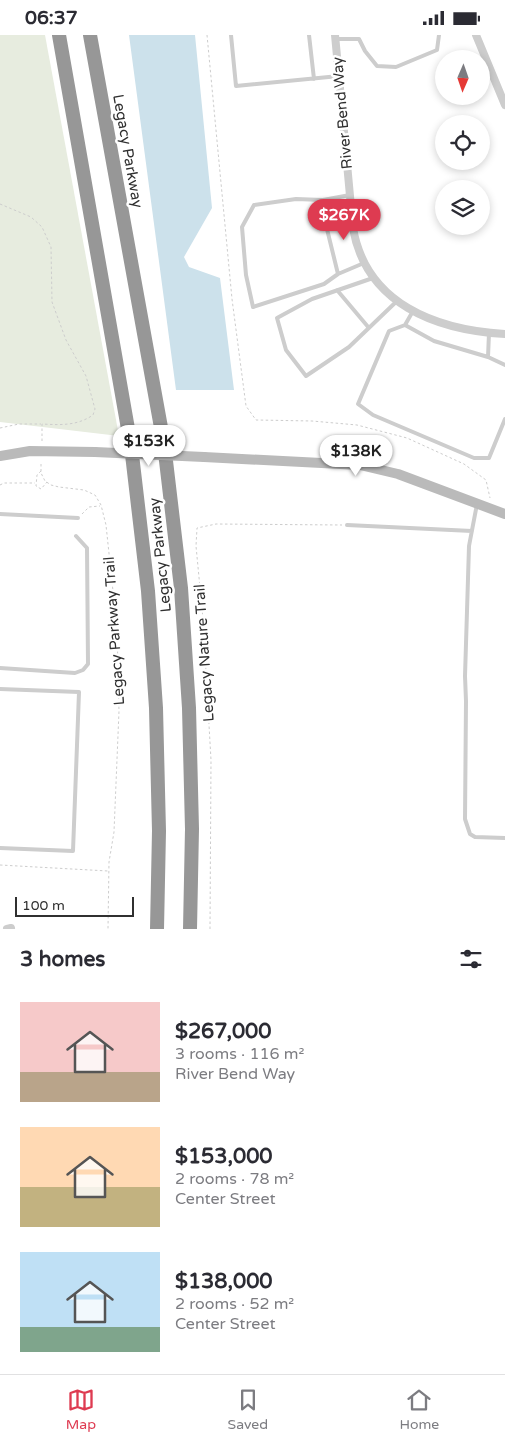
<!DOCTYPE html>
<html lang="en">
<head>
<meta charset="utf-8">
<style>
  :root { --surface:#fff; --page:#f7f7f7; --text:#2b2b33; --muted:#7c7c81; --line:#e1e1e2; --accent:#de3b51 }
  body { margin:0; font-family:"Varela Round",sans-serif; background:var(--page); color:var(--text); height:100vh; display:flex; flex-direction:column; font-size:19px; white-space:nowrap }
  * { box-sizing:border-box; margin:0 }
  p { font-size:16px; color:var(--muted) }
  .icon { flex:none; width:28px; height:28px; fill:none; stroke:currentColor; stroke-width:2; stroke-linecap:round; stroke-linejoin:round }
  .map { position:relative; height:894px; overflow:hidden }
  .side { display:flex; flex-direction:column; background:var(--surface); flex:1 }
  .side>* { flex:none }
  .needle { width:32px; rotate:182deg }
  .fabs { position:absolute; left:435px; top:15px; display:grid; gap:10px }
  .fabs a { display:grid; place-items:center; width:55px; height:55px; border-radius:50%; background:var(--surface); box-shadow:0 2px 8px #0003; font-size:25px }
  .scale { position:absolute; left:15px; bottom:12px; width:119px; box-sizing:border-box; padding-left:5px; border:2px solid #303030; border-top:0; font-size:14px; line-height:18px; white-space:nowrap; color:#303030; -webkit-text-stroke:4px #fff; paint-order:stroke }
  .price { position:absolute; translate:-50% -42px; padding:0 11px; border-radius:18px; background:#fff; color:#222; font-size:16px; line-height:32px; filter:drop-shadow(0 1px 2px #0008) }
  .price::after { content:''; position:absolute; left:50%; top:30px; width:15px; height:11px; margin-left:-8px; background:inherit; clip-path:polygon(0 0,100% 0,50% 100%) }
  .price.on { background:var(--accent); color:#fff }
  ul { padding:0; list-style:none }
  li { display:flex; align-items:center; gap:15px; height:125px; padding:0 20px }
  li span { display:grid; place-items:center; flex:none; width:140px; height:100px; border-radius:0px; color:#555 }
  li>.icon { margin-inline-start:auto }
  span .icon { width:60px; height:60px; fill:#fffc; stroke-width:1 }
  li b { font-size:21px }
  h2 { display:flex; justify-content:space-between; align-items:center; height:60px; padding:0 20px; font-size:21px }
  .status { display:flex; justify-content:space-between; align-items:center; height:35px; padding:0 25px; background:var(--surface); direction:ltr }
  .status svg { height:14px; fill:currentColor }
  .tab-bar { display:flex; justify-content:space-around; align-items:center; height:70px; border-top:1px solid var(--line); background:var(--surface); font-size:14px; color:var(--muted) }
  .tab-bar a { display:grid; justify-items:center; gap:2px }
  .tab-bar .on { color:var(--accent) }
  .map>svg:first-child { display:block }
  .green { fill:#e7ecdf }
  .water { fill:#cce1eb }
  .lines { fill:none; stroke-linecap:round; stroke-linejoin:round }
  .path { stroke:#cdcdcd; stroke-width:1; stroke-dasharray:2.5 2.5; stroke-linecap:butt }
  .lane { stroke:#cdcdcd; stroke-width:4 }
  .street { stroke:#cdcdcd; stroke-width:8 }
  .secondary { stroke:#bababa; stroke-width:10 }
  .highway { stroke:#979797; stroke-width:14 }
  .secondary-bridge { stroke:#bababa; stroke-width:10 }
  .labels { text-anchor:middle; stroke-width:5; stroke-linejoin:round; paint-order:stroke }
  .street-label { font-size:15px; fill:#303030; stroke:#fff }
</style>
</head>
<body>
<div class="status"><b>06:37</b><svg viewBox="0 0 49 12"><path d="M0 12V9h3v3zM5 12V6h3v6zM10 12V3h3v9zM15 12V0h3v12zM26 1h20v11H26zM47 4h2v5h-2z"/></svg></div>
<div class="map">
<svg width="505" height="894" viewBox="0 0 505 894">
  <rect width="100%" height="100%" fill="#fff"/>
  <path class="green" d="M0,0H45L119,401L0,387Z"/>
  <path class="water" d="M129,0H195L212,173L184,222L189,232L220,243L234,355H176Z"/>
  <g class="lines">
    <path class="path" d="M207,0L232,264L246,371L256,385L312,386L357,390L407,403L464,429L486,445L490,463
      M0,169L31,182L42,192L51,212L52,267L66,305L86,341L95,374L93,380C77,391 60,390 42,389V406
      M0,393L19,389H41
      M41,429V438L45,446L51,450L59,452L84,455L95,460L101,470L106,490L117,594L119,676L114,797L109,827L108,894
      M41,436L37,440L36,451L41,454L47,447
      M0,450L4,448H35
      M82,479L89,472L100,471
      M0,830L108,836
      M210,894L211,725L203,584L196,511L197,493L216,489L342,490"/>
    <path class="lane" d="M231,0L236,51L339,41
      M309,0L314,44
      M335,4H359L365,16L377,31L396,32L437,15L439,0
      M350,160L323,165L325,186L338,239L364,228
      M323,165L296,164L254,170L242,192L246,240L253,272L324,249L338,239
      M373,243L312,264L277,283L286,315L306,341L349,312L397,266
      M337,255L369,293
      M413,276L405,290L389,296L358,369L373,380L474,423H489L505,384
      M405,290L434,306L488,322
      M489,298L488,322L505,330
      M477,469L469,511L465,641L466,666L465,784L470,799L475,802L505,803
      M0,479L78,483
      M347,490L472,496
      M0,633L75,638L83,635L88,629L87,513L76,501
      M0,654L79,657L73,816L0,813"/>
    <path class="street" d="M335,0L353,193C366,269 436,295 505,299
      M476,0L505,70
      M7,894L11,893"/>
    <path class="secondary" d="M0,421L30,416L95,417
      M204,422L360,430L398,439L505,479"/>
    <path class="highway" d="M59,0L131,411L148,556L156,673L159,796L157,894
      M90,0L164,409L181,553L189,673L192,794L190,894"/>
    <path class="secondary-bridge" d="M95,417L204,422"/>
  </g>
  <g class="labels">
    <g class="street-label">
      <text transform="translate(342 78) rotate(-95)" y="5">River Bend Way</text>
      <text transform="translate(128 116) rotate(80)" y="5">Legacy Parkway</text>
      <text transform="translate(160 520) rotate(-96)" y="5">Legacy Parkway</text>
      <text transform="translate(114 596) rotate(-94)" y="5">Legacy Parkway Trail</text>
      <text transform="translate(204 618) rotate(-94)" y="5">Legacy Nature Trail</text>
    </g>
  </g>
</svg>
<div class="fabs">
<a><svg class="needle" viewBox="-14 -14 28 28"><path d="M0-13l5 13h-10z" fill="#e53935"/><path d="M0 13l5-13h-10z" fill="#7c7c81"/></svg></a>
<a><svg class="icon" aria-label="locate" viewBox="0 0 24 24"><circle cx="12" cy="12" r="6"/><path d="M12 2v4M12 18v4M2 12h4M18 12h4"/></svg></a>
<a><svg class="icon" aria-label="layers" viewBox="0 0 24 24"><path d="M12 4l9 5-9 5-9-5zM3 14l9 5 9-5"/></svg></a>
</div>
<div class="scale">100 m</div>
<b class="price on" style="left:344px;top:206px">$267K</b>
<b class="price" style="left:149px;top:432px">$153K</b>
<b class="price" style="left:356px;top:442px">$138K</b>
</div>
<section class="side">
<h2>3 homes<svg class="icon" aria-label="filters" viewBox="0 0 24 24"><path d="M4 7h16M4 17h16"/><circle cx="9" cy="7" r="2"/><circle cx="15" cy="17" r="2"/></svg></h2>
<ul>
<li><span style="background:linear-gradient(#f6c9c9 70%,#b9a48a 0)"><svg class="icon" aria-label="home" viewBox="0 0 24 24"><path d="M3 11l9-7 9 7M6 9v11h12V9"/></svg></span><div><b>$267,000</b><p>3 rooms · 116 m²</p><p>River Bend Way</p></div></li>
<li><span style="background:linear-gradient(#ffd9b3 60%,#c2b280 0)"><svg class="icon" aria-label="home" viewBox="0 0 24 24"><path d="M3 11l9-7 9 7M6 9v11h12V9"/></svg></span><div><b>$153,000</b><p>2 rooms · 78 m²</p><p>Center Street</p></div></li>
<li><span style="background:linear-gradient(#bfe0f5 75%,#7fa58c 0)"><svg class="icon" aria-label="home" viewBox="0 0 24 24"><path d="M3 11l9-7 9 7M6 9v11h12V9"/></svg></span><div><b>$138,000</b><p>2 rooms · 52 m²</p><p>Center Street</p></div></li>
</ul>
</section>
<nav class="tab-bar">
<a class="on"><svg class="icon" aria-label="map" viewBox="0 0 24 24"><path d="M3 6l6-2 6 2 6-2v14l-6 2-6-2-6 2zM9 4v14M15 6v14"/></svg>Map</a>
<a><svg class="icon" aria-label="saved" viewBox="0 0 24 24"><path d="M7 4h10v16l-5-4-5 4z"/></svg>Saved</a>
<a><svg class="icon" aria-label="home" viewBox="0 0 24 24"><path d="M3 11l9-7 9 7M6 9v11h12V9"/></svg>Home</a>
</nav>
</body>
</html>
